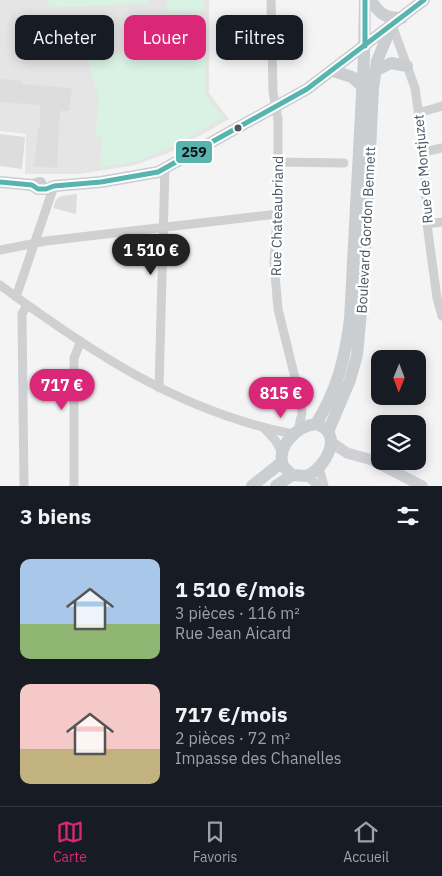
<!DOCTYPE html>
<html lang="fr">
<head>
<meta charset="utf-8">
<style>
  :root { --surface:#171b24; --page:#20242c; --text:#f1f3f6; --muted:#9ea1a6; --line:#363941; --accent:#db2777 }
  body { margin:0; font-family:"IBM Plex Sans",sans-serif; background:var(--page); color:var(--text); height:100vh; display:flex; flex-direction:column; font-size:19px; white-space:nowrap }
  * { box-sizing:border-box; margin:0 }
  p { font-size:16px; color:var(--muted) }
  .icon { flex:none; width:28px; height:28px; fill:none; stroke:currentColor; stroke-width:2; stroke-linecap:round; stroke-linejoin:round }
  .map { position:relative; height:486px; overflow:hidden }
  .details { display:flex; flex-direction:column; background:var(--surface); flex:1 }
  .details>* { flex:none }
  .hud { position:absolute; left:15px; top:15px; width:412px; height:45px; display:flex; gap:10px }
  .needle { width:32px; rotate:181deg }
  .buttons { position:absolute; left:371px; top:350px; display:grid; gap:10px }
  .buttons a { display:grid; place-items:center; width:55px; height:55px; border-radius:10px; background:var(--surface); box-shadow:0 2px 12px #0003; font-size:25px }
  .price { position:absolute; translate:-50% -42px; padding:0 11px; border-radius:18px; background:var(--accent); color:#fff; font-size:16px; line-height:32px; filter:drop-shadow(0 1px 2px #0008) }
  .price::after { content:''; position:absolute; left:50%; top:30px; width:15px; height:11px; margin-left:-8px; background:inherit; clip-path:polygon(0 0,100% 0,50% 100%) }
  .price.current { background:#222; color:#fff }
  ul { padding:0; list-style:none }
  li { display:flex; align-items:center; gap:15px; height:125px; padding:0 20px }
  li span { display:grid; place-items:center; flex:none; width:140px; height:100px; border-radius:10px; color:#555 }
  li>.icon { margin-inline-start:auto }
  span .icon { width:60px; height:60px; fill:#fffc; stroke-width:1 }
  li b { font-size:21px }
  h2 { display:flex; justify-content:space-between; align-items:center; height:60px; padding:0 20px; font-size:21px }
  .tag { padding:0 18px; border-radius:10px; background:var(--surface); box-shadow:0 2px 12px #0003; font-size:18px; line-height:45px }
  .tag.current { background:var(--accent); color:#fff }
  .dock { display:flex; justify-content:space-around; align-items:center; height:70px; border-top:1px solid var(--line); background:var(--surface); font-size:14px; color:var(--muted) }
  .dock a { display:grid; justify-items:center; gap:2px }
  .dock .current { color:var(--accent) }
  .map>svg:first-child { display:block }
  .education { fill:#e6e5e6 }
  .green { fill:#d9f2e3 }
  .building { fill:#ddddde }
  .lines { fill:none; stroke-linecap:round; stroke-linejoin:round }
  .street { stroke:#ced0d2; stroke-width:9 }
  .secondary { stroke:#ced0d4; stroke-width:11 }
  .primary { stroke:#caced1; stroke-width:12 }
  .bus-1-casing { stroke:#fff; stroke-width:9 }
  .bus-1 { stroke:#58b4af; stroke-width:5 }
  .bus-dot { fill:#4a5661; stroke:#fff; stroke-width:2 }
  .labels { text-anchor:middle; stroke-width:5; stroke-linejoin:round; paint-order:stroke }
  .street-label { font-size:14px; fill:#4a5661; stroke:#fff }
  .line-badge { stroke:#fff; stroke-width:2 }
  .pale-badge-label { font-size:14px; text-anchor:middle; font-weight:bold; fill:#111 }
</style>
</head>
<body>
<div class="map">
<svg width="442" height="486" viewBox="0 0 442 486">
  <rect width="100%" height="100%" fill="#f4f4f4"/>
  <path class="education" d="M0,0H209V93L229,119L171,152L135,165L80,174H25L26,134L0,131Z"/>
  <path class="green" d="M49,0H148V3L48,8Z
    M167,0H204V11L167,12Z
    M157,50L162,58H205V96L224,117L174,146L137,161L100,167L102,137L95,136L99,98L87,56Z"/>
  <path class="building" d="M0,79L22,81L21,84L72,88L69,111H60L57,168L34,166L38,128H40V105L0,102Z
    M0,134L25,137L22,169L0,166Z
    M77,194L76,214L53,208L56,200L61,196Z"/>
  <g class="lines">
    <path class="street" d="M271,0L273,92L278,119V202L274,262L278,309L301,402L302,413L298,430
      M392,25L415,88L424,152L427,224L437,298L442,316
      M418,113L442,106
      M424,152L442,148
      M278,162L344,163
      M427,224L442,222
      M0,250L46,241L278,214
      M0,285C91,352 180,412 293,434
      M16,297L54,186
      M159,388L165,167
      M263,427L275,440L282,452
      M319,468L324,486
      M307,476L318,486
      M24,486L22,314L27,305
      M74,486V358L80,343"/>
    <path class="secondary" d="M331,442L347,453L372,460L422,486"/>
    <path class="primary" d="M371,0C379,14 385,18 402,18
      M333,71L352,77L363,87
      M375,71L391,63L407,66
      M0,182L32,185L40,183
      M32,185L38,189H46L54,186L101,182L158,172L307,89L424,0
      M316,424C337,390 345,359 350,319L364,57L365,0
      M316,424C345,433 326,467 307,476L292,475L283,466C276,446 297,426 316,424Z
      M328,432L350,380L357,355L364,279L373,88L377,61L392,25
      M252,486L282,462
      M276,486L292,475"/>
    <defs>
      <path id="bus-1" d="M365,0V46
        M0,182L32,185L38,189H46L54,186L101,182L158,172L307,89L424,0"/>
    </defs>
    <use href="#bus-1" class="bus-1-casing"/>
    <use href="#bus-1" class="bus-1"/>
  </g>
  <circle class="bus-dot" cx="238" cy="128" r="4.5"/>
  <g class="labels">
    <g class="street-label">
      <text transform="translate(423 169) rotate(-95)" y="5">Rue de Montjuzet</text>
      <text transform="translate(277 216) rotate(-89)" y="5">Rue Chateaubriand</text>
      <text transform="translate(366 230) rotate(-87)" y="5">Boulevard Gordon Bennett</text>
    </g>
  </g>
  <rect class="line-badge" x="175" y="140" width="38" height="24" rx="5" fill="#58b4af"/>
  <g class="pale-badge-label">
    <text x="194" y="157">259</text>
  </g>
</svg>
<div class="buttons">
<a><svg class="needle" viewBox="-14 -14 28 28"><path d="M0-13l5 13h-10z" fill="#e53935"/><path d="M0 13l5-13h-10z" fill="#9ea1a6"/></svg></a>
<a><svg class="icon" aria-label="layers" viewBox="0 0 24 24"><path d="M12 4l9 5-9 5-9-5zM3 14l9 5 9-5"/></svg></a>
</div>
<b class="price current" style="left:151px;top:276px">1 510 €</b>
<b class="price" style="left:62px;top:411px">717 €</b>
<b class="price" style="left:281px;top:419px">815 €</b>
<div class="hud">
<a class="tag">Acheter</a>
<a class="tag current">Louer</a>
<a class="tag">Filtres</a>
</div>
</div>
<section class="details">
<h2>3 biens<svg class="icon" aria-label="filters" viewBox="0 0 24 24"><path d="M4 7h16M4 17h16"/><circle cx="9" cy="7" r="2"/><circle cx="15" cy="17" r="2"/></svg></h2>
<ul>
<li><span style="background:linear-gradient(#a9c7e8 65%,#8fb573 0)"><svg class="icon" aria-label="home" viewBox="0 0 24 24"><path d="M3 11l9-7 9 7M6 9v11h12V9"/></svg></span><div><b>1 510 €/mois</b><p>3 pièces · 116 m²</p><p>Rue Jean Aicard</p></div></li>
<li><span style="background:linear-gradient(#f6c9c9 65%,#c2b280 0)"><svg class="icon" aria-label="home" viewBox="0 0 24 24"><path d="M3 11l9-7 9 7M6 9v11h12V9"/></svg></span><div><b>717 €/mois</b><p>2 pièces · 72 m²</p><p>Impasse des Chanelles</p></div></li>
</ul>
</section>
<nav class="dock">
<a class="current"><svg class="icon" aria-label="map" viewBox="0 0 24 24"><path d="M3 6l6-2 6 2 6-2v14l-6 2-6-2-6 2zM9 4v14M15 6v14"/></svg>Carte</a>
<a><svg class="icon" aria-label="saved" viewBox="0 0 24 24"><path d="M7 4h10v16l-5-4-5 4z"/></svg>Favoris</a>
<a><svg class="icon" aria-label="home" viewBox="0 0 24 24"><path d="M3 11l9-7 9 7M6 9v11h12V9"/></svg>Accueil</a>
</nav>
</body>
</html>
